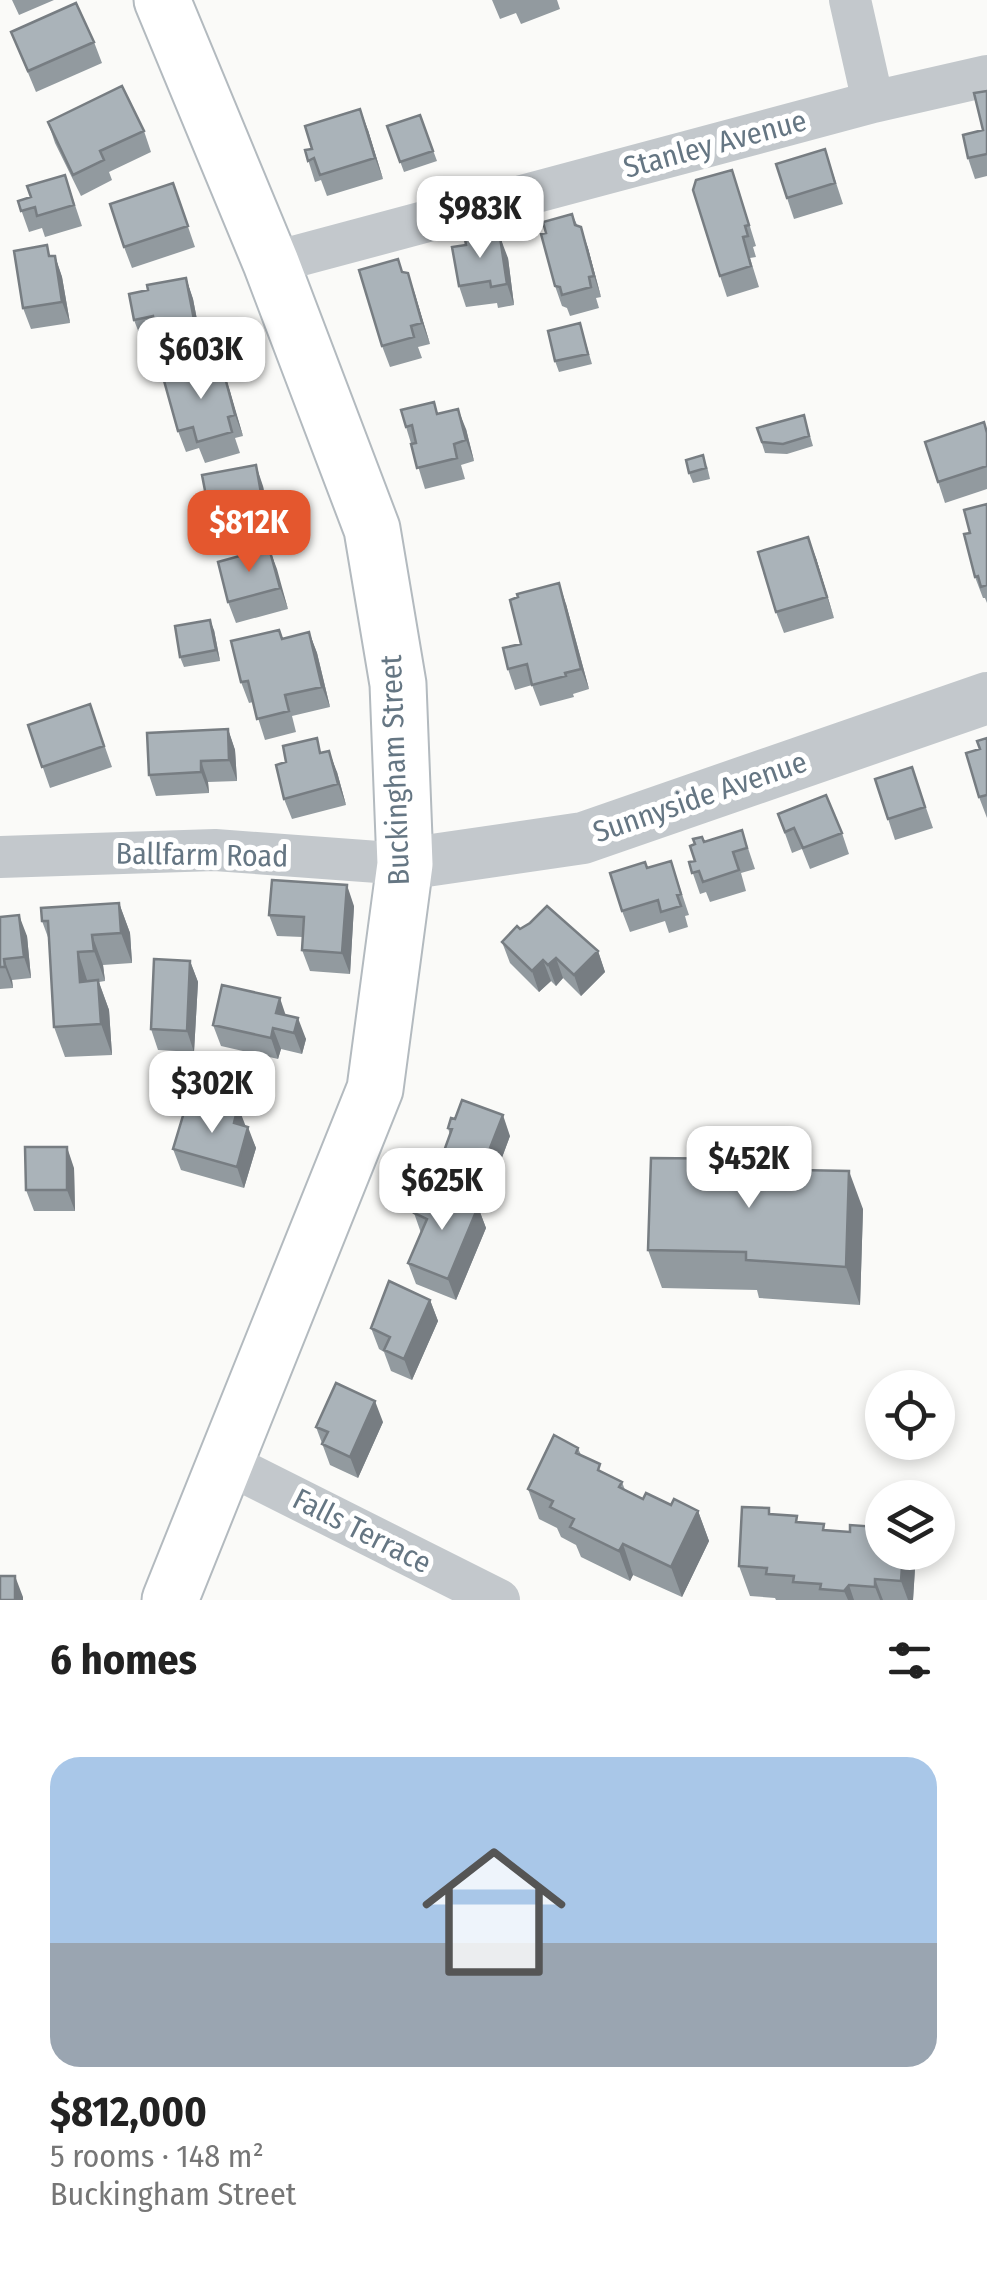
<!DOCTYPE html>
<html lang="en">
<head>
<meta charset="utf-8">
<style>
  :root { --surface:#fff; --page:#f6f6f6; --text:#222; --muted:#767676; --accent:#e4572e }
  body { margin:0; font-family:"Fira Sans Condensed",sans-serif; background:var(--page); color:var(--text); height:100vh; display:flex; flex-direction:column; font-size:38px; white-space:nowrap }
  * { box-sizing:border-box; margin:0 }
  p { font-size:32px; color:var(--muted) }
  .icon { flex:none; width:55px; height:55px; fill:none; stroke:currentColor; stroke-width:2; stroke-linecap:round; stroke-linejoin:round }
  .map { position:relative; height:1600px; overflow:hidden }
  .sheet { display:flex; flex-direction:column; background:var(--surface); flex:1 }
  .sheet>* { flex:none }
  .controls { position:absolute; left:865px; top:1370px; display:grid; gap:20px }
  .controls a { display:grid; place-items:center; width:90px; height:90px; border-radius:50%; background:var(--surface); box-shadow:0 5px 15px #0003; font-size:50px }
  .price { position:absolute; translate:-50% -85px; padding:0 22px; border-radius:20px; background:#fff; color:#222; font-size:32px; line-height:65px; filter:drop-shadow(0 2px 5px #0008) }
  .price::after { content:''; position:absolute; left:50%; top:60px; width:30px; height:22px; margin-left:-15px; background:inherit; clip-path:polygon(0 0,100% 0,50% 100%) }
  .price.current { background:var(--accent); color:#fff }
  ul { padding:0; list-style:none }
  li { display:grid; align-content:center; gap:20px; height:530px; padding:0 50px }
  li span { display:grid; place-items:center; height:310px; border-radius:30px; color:#555 }
  li>.icon { margin-inline-start:auto }
  span .icon { width:180px; height:180px; fill:#fffc; stroke-width:1 }
  li b { font-size:42px }
  h2 { display:flex; justify-content:space-between; align-items:center; height:120px; padding:0 50px; font-size:42px }
  .map>svg:first-child { display:block }
  .lines { fill:none; stroke-linecap:round; stroke-linejoin:round }
  .secondary-casing { stroke:#b3babf; stroke-width:59 }
  .minor { stroke:#c3c8cc; stroke-width:42 }
  .tertiary { stroke:#c3c8cc; stroke-width:52 }
  .secondary { stroke:#fff; stroke-width:55 }
  .wall { fill:#929a9f }
  .shaded-wall { fill:#777d82 }
  .building { fill:#aab3b9; stroke:#777d82; stroke-width:2.5 }
  .labels { text-anchor:middle; stroke-width:10; stroke-linejoin:round; paint-order:stroke }
  .street-label { font-size:30px; fill:#657683; stroke:#fff }
</style>
</head>
<body>
<div class="map">
<svg width="987" height="1600" viewBox="0 0 987 1600">
  <rect width="100%" height="100%" fill="#fafaf8"/>
  <g class="lines">
    <defs>
      <path id="secondary" d="M162,0L271,263L372,529L398,684L405,864L375,1089L170,1600"/>
    </defs>
    <use href="#secondary" class="secondary-casing"/>
    <path class="minor" d="M850,0L873,102
      M271,263L873,102L987,76
      M0,857L215,850L405,864
      M224,1462L499,1600"/>
    <path class="tertiary" d="M405,864L583,838L987,698"/>
    <use href="#secondary" class="secondary"/>
  </g>
  <path class="wall" d="M12,0H54L19,15Z
    M492,0H557L560,9L521,24L516,13L500,19Z
    M11,32L94,42L102,63L36,92Z
    M987,91V176L975,179L968,158L983,130Z
    M420,115L437,161L404,172L387,126Z
    M48,122L144,131L151,152L109,172L112,180L81,196L55,143Z
    M368,130L383,179L327,196L321,180L315,182L305,150Z
    M825,149L843,204L794,219L787,198Z
    M65,175L82,226L45,237L42,228L29,232L18,201L31,197Z
    M173,183L195,247L132,268L124,247Z
    M739,191L756,246L753,247L756,257L750,258L759,287L727,297L720,276Z
    M572,214L588,248L601,297L596,298L599,308L570,316L567,308L562,306L555,286L546,233Z
    M479,229L483,240L508,258L514,305L498,308L497,303L466,307L459,286L466,245Z
    M51,256H55L62,277L70,323L31,329L23,308Z
    M403,272L408,273L430,344L418,347L422,358L390,367L382,346Z
    M186,278L193,299L206,365L210,374L223,370L243,436L235,438L240,453L205,463L199,448L186,452L178,431L189,370L167,374L160,353L157,337L142,341L134,320L148,290Z
    M580,323L592,364L559,372L555,361Z
    M438,413L466,429L474,461L461,465L465,479L425,489L406,427Z
    M804,415L813,446L787,454L765,453L757,428Z
    M987,432V489L945,503L925,442Z
    M707,466L710,479L693,483L689,473Z
    M263,486L268,514L260,516L264,540L219,548L212,527Z
    M987,504V603L985,598H983L975,577L970,533Z
    M269,548L288,609L236,623L228,602Z
    M816,558L834,618L784,633L776,612Z
    M566,604L589,689L573,694L574,697L540,706L532,685L515,690L508,669L521,644Z
    M214,630L220,661L184,667L180,657Z
    M309,632L317,653L330,707L292,716L296,732L265,740L253,702L249,703L241,682L283,639Z
    M90,704L112,767L50,788L28,725Z
    M228,729L235,750L237,781L208,782L209,793L156,796L149,775Z
    M987,738V818L979,797L980,749Z
    M322,753L337,772L346,805L292,819L284,799Z
    M912,767L933,828L895,840L875,779Z
    M778,814L842,833L849,854L810,869L802,849L792,853Z
    M742,830L755,869L741,873L746,891L710,902L706,892L700,894L689,862L695,861L704,842Z
    M647,868L678,882L689,915L685,916L688,927L669,933L665,921L630,932L622,911Z
    M119,903L130,933L132,963L103,965L105,981L99,982L109,1010L112,1055L65,1057L54,1027L49,940L42,921Z
    M354,906L350,974L310,971L302,950L303,937L277,936L269,915Z
    M0,916L27,936L31,978L12,980L13,988L0,989Z
    M520,929L598,951L605,972L581,996L563,978L556,986L551,981L539,992L510,963L502,942Z
    M190,961L198,982L194,1052L158,1050L151,1029Z
    M286,1015L306,1039L302,1054L281,1049L278,1059L221,1046L213,1025Z
    M246,1126L256,1148L244,1188L181,1170L173,1149Z
    M448,1128L510,1136L491,1187L452,1172L444,1151L450,1135Z
    M74,1168L75,1211H34L26,1190Z
    M758,1169L863,1209L860,1305L759,1298L757,1290L662,1288L648,1250Z
    M431,1206L478,1207L486,1228L456,1300L416,1284L408,1263L421,1233L414,1213Z
    M430,1300L438,1321L412,1380L391,1371L384,1352L379,1349L371,1328Z
    M383,1422L358,1478L330,1465L316,1427Z
    M578,1448L581,1455L603,1473L622,1482L625,1490L643,1499L698,1511L709,1541L682,1597L633,1575L630,1581L581,1557L576,1545L561,1537L557,1528L539,1519L528,1489Z
    M772,1514L826,1531L882,1552H916L913,1600H776L775,1598L750,1596L739,1566Z"/>
  <path class="shaded-wall" d="M360,109L368,130L383,179L375,158Z
    M581,227L588,248L601,297L594,276Z
    M500,237L508,258L514,305L507,284Z
    M55,256L62,277L70,323L62,302Z
    M408,273L415,294L430,344L422,323Z
    M186,278L193,299L206,367L199,346Z
    M223,370L230,391L243,436L235,415Z
    M458,409L466,429L474,461L466,440Z
    M256,465L263,486L268,514L261,493Z
    M252,495L260,516L264,540L257,519Z
    M808,537L816,558L834,618L827,597Z
    M269,548L277,569L288,609L280,588Z
    M559,583L566,604L589,689L581,669Z
    M210,620L214,630L220,661L216,650Z
    M309,632L317,653L330,707L322,687Z
    M228,729L235,750L237,781L229,760Z
    M329,751L337,772L346,805L338,784Z
    M201,761L208,782L209,793L201,772Z
    M347,885L354,906L350,974L342,953Z
    M119,903L130,933L132,963L121,933Z
    M19,915L27,936L31,978L24,957Z
    M92,935L103,965L105,981L94,951Z
    M598,951L605,972L581,996L574,975Z
    M78,952L88,983L80,982Z
    M556,958L563,978L556,986L548,965Z
    M4,959L12,980L13,988L5,967Z
    M543,960L551,981L539,992L532,971Z
    M190,961L198,982L194,1052L187,1031Z
    M98,980L109,1010L112,1055L101,1024Z
    M280,998L287,1019L276,1013Z
    M298,1018L306,1039L302,1054L294,1033Z
    M273,1028L281,1049L278,1059L271,1038Z
    M238,1106L246,1127L234,1123Z
    M503,1115L510,1136L491,1187L483,1166Z
    M248,1127L256,1148L244,1188L237,1167Z
    M67,1147L74,1168L75,1211L67,1190Z
    M849,1171L863,1209L860,1305L846,1267Z
    M478,1207L486,1228L456,1300L448,1279Z
    M430,1300L438,1321L412,1380L404,1359Z
    M375,1401L383,1422L358,1478L350,1457Z
    M698,1511L709,1541L682,1597L671,1567Z
    M623,1544L633,1575L630,1581L619,1551Z
    M903,1552H916L913,1600H908L901,1581Z
    M15,1576L23,1597V1600H15Z
    M875,1579L883,1600H880L875,1587Z
    M849,1585L854,1600H848L844,1591Z"/>
  <path class="building" d="M76,3L94,42L28,71L11,32Z
    M122,86L144,131L100,151L104,160L73,175L48,122Z
    M987,91V154L968,158L963,135L983,130L974,93Z
    M360,109L375,158L320,175L314,158L308,161L305,150L312,149L305,126Z
    M420,115L433,151L400,162L387,126Z
    M825,149L835,183L787,198L776,164Z
    M732,170L749,225L745,226L748,236L743,237L751,266L720,276L693,190L696,180Z
    M65,175L74,205L37,216L35,207L21,211L18,201L31,197L27,186Z
    M173,183L188,226L124,247L110,204Z
    M572,214L575,225L581,227L594,276L589,277L591,287L562,295L560,287L555,286L541,234L546,233L543,222Z
    M479,229L481,240L500,237L507,284L491,287L490,281L459,286L452,247L466,245L465,239L472,230Z
    M47,245L49,256H55L62,302L23,308L14,251Z
    M398,259L402,272L408,273L422,323L411,326L414,337L382,346L359,270Z
    M186,278L199,346L160,353L153,316L134,320L129,294L148,290L147,285Z
    M580,323L588,354L555,361L548,331Z
    M206,365L209,374L223,370L235,415L228,417L232,432L197,442L193,427L178,431L163,377Z
    M434,402L437,414L458,409L466,440L454,444L457,458L417,468L411,444L416,443L412,425L406,427L401,410Z
    M804,415L809,436L783,444L762,442L757,428Z
    M984,422L987,433V466L938,482L925,442Z
    M703,455L706,468L689,473L686,460Z
    M256,465L261,493L252,495L257,519L212,527L202,475Z
    M987,504V585L981,587L978,576L975,577L964,534L970,533L964,510Z
    M808,537L827,597L776,612L758,552Z
    M269,548L280,588L228,602L218,562Z
    M559,583L581,669L565,673L566,676L532,685L527,664L508,669L503,648L521,644L510,600L518,597L517,594Z
    M210,620L216,650L180,657L175,626Z
    M279,630L282,639L309,632L322,687L285,695L289,711L257,719L248,681L241,682L231,641Z
    M90,704L104,746L42,767L28,725Z
    M228,729L229,760L201,761V772L149,775L147,733Z
    M317,738L320,753L329,751L338,784L284,799L276,765L286,762L283,746Z
    M987,738V795L979,797L966,753L980,749L977,741Z
    M912,767L925,807L888,819L875,779Z
    M826,795L842,833L803,848L794,828L785,832L778,814Z
    M742,830L747,848L733,852L739,870L703,882L699,871L692,873L689,862L695,861L690,846L695,844L693,839L702,837L704,842Z
    M671,861L681,894L677,895L681,906L661,912L658,900L622,911L610,873L645,862L647,868Z
    M272,880L347,885L342,953L302,950L304,917L269,915Z
    M119,903L121,933L92,935L94,951L78,952L80,982L98,980L101,1024L54,1027L48,921H42L41,908Z
    M547,906L598,951L574,975L556,958L548,965L543,960L532,971L502,942L517,926L520,929L530,923Z
    M19,915L24,957L4,959L5,967H0V917Z
    M154,959L190,961L187,1031L151,1029Z
    M222,985L280,998L276,1013L298,1018L294,1033L273,1028L271,1038L213,1025Z
    M462,1100L503,1115L483,1166L444,1151L452,1129L448,1128L451,1118L455,1119Z
    M238,1106L234,1123L248,1127L237,1167L173,1149L185,1109L207,1115Z
    M25,1147H67V1190H26Z
    M651,1158L754,1159V1169L849,1171L846,1267L746,1260V1252L648,1250Z
    M438,1190L478,1207L448,1279L408,1263L427,1219L414,1213L419,1202L431,1206Z
    M389,1281L430,1300L404,1359L384,1350L390,1337L371,1328Z
    M336,1383L375,1401L350,1457L322,1444L328,1432L316,1427Z
    M554,1435L578,1448L576,1453L600,1464L598,1470L622,1482L619,1487L643,1499L646,1493L671,1505L674,1499L698,1511L671,1567L623,1544L619,1551L570,1527L574,1519L550,1507L553,1501L528,1489Z
    M742,1507L769,1508V1514L797,1516L796,1522L824,1524L823,1530L850,1532V1525L877,1527V1521H882V1552H903L901,1581L875,1579V1587L849,1585L844,1591L820,1589L821,1584L793,1582L794,1576L766,1574L767,1568L739,1566Z
    M0,1576H15V1600H0Z"/>
  <g class="labels">
    <g class="street-label">
      <text transform="translate(715 144) rotate(-15)" y="10">Stanley Avenue</text>
      <text transform="translate(395 770) rotate(-92)" y="10">Buckingham Street</text>
      <text transform="translate(700 797) rotate(-19)" y="10">Sunnyside Avenue</text>
      <text transform="translate(202 855) rotate(1)" y="10">Ballfarm Road</text>
      <text transform="translate(362 1531) rotate(27)" y="10">Falls Terrace</text>
    </g>
  </g>
</svg>
<div class="controls">
<a><svg class="icon" aria-label="locate" viewBox="0 0 24 24"><circle cx="12" cy="12" r="6"/><path d="M12 2v4M12 18v4M2 12h4M18 12h4"/></svg></a>
<a><svg class="icon" aria-label="layers" viewBox="0 0 24 24"><path d="M12 4l9 5-9 5-9-5zM3 14l9 5 9-5"/></svg></a>
</div>
<b class="price" style="left:480px;top:261px">$983K</b>
<b class="price" style="left:201px;top:402px">$603K</b>
<b class="price current" style="left:249px;top:575px">$812K</b>
<b class="price" style="left:212px;top:1136px">$302K</b>
<b class="price" style="left:749px;top:1211px">$452K</b>
<b class="price" style="left:442px;top:1233px">$625K</b>
</div>
<section class="sheet">
<h2>6 homes<svg class="icon" aria-label="filters" viewBox="0 0 24 24"><path d="M4 7h16M4 17h16"/><circle cx="9" cy="7" r="2"/><circle cx="15" cy="17" r="2"/></svg></h2>
<ul>
<li><span style="background:linear-gradient(#a9c7e8 60%,#9aa5b1 0)"><svg class="icon" aria-label="home" viewBox="0 0 24 24"><path d="M3 11l9-7 9 7M6 9v11h12V9"/></svg></span><div><b>$812,000</b><p>5 rooms · 148 m²</p><p>Buckingham Street</p></div></li>
</ul>
</section>
</body>
</html>
